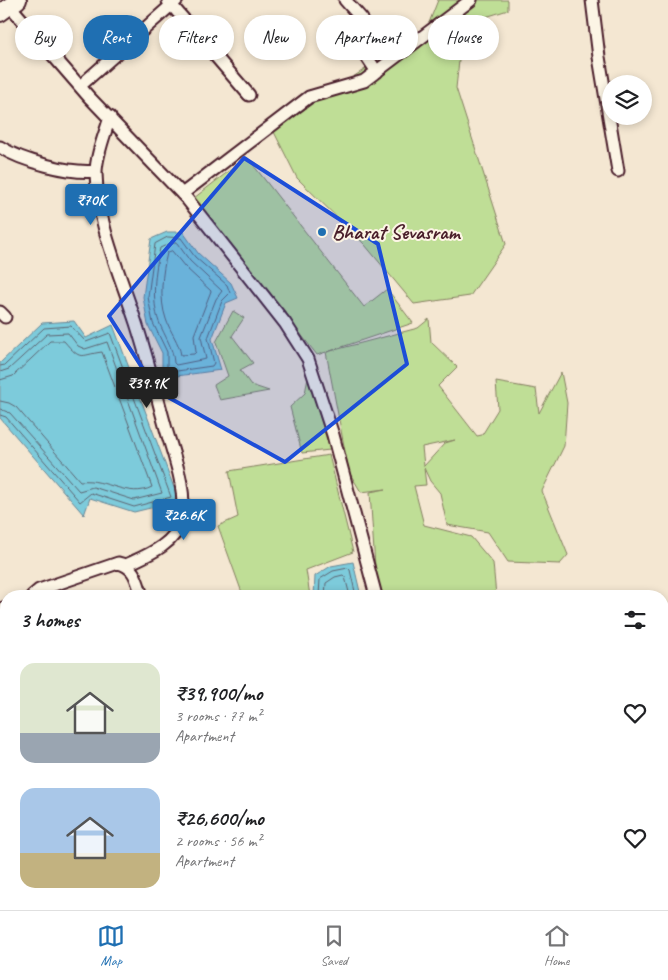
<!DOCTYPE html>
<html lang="en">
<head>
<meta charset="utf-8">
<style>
  :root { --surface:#fff; --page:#f6f6f6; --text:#202124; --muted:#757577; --line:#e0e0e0; --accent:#1f6fb2 }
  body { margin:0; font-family:Caveat,sans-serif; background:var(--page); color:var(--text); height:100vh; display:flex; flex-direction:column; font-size:19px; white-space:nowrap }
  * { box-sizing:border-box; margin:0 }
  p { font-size:16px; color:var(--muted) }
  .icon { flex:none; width:28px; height:28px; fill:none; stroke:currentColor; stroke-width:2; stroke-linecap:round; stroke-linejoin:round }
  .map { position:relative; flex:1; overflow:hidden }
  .sheet { position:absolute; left:0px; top:590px; width:669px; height:320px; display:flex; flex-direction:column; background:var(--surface); border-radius:20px 20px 0 0; box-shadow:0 2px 8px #0003 }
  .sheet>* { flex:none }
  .top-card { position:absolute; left:15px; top:15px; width:639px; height:45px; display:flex; gap:10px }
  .controls { position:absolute; left:602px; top:75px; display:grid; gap:10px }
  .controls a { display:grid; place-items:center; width:50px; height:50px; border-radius:50%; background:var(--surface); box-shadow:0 2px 8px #0003; font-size:25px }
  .price { position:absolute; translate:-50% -42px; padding:0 11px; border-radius:5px; background:var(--accent); color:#fff; font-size:16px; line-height:32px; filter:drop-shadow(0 1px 2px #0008) }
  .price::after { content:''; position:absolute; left:50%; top:30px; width:15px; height:11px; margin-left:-8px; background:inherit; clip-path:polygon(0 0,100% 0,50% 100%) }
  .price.current { background:#222; color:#fff }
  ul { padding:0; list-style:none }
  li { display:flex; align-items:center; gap:15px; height:125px; padding:0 20px }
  li span { display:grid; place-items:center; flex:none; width:140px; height:100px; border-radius:15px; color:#555 }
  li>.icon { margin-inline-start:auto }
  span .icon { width:60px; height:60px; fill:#fffc; stroke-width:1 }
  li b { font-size:21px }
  h2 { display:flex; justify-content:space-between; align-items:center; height:60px; padding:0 20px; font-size:21px }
  .chip { padding:0 18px; border-radius:22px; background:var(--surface); box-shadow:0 2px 8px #0003; font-size:18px; line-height:45px }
  .chip.current { background:var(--accent); color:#fff }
  .tabs { display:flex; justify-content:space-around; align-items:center; height:70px; border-top:1px solid var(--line); background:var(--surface); font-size:14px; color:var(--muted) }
  .tabs a { display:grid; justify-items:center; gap:2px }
  .tabs .current { color:var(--accent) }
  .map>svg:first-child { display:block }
  .green { fill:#bfde96; stroke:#847e60; fill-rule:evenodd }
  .water { fill:#7dcbdb; stroke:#698695 }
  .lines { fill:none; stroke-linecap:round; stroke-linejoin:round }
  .shore { stroke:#5e6471; stroke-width:1 }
  .minor-casing { stroke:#4a1f2b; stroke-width:15 }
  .secondary-casing { stroke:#4a1f2b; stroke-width:20 }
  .minor { stroke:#fcf5e5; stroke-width:11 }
  .secondary { stroke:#fcf5e5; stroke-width:16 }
  .marked { fill:#1d4ed8; fill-opacity:0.2; stroke:#1d4ed8; stroke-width:4; stroke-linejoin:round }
  .poi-dot { fill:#1f6fb2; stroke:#fcf5e5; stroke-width:2 }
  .labels { text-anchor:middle; stroke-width:4; stroke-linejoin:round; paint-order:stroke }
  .poi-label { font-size:21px; font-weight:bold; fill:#4a1f2b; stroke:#fcf5e5; text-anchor:start }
</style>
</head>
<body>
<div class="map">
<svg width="668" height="910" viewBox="0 0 668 910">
  <rect width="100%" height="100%" fill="#f4e7d2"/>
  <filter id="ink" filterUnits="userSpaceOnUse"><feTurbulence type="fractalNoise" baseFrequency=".02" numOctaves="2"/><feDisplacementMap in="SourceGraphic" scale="10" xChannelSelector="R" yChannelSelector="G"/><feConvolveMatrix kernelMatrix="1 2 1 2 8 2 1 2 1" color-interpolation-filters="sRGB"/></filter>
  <g filter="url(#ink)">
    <path class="green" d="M438,0H508V10L463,24L456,88L506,244L470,296L414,304L365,245L297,178L273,130L427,28Z
      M247,157L364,307L387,289L413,323L327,352L418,328L429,319L431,342L457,367L438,386L477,436L482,435L498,409L496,382L536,389L539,413L561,372L567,403L564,446L542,491L568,555L560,564L508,562L488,532L447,525L440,493L430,481L424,468L426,485L414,486L424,525L471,537L493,563L496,596H377L370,492L386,489L361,492L349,472L326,352L317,355L194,198ZM455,440L445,443L424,466L422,447Z
      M233,311L244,318L232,336L253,363L240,370L251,385L269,391L220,400L214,385L228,376L216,342Z
      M308,378L330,450L302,453L290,407L305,393Z
      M329,455L353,552L306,570L310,596H247L241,590L218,526L238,517L229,471Z
      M662,620L668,627V757L663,759Z"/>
    <path class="water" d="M167,232H183L198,253L231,283L238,298L226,303L212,339L221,370L162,378V353L148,325L143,297L151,239Z
      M74,321L86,338L113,325L179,501L134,512L90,498L84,515L0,418V363L42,323Z
      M353,562L361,596H314L315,576L331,566Z"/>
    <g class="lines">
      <path class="shore" d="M168,237L181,238L195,257L227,285L230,293L222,301L208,338L214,363L212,366L170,372L167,370V352L153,323L148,297L155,244Z
        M177,243L190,261L222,291L216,299L201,337L206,359L176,365L174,363C173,347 165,337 159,322C151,300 155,271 160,248L169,244Z
        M172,251L185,267L211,291L194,335L196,352L194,354L181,355C179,342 170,332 166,319C159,299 162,273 167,253Z
        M0,366L5,365L44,328L71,326L86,342L110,333L171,497L134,507L91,493L80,502L6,417L0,415
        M0,372L9,369L47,334L68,333L78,346L85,349L107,342L162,493L134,500L93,487L79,491L10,413L0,409
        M0,380L13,376L50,341H64C82,362 79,355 102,352L152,487C128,499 107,478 80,481L16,407L9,403L0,401
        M319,596L320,579L333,571L348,568L350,570L356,596
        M325,596L326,583L335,577L343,575L345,577L350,596"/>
      <defs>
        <path id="minor" d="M345,0L362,19
          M592,0L599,57L618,171
          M168,1L249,95
          M10,6L89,97L187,199L285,323L308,359L333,435L376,596
          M349,30L377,72
          M80,86L177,0
          M110,117C105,134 96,155 96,173C97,224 120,274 136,323C147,357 156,393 166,429C174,457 188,491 181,521C175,545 145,556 126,565
          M0,147C22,161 70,174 96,171
          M182,194L309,97L364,81L471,0
          M0,312L5,317
          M32,596L39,590L118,563C135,566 137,581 142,596
          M0,609L6,607
          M0,716V729
          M662,807L668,839
          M662,861L668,860
          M0,876L6,873
          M662,891L668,910
          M290,904L291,910
          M394,904V910
          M97,910L98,904
          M416,910L448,904"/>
        <path id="secondary" d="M0,13L18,0"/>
      </defs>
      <use href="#minor" class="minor-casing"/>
      <use href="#secondary" class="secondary-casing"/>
      <use href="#minor" class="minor"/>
      <use href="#secondary" class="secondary"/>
    </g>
  </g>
  <path class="marked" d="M244,158L378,244L407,364L285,462L157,391L109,316Z"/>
  <circle class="poi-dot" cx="322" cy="232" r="5"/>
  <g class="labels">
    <g class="poi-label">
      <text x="332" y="239">Bharat Sevasram</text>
    </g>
  </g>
</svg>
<div class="controls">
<a><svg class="icon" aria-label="layers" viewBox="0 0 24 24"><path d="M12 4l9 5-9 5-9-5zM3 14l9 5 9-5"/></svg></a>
</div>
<b class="price" style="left:91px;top:226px">₹70K</b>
<b class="price current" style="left:147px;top:409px">₹39.9K</b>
<b class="price" style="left:184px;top:541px">₹26.6K</b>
<div class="top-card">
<a class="chip">Buy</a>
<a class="chip current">Rent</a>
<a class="chip">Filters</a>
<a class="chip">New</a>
<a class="chip">Apartment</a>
<a class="chip">House</a>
</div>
<section class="sheet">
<h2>3 homes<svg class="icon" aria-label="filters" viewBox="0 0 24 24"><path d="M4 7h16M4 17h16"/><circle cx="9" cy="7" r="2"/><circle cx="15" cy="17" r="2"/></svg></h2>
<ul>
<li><span style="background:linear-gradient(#dfe7d0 70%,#9aa5b1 0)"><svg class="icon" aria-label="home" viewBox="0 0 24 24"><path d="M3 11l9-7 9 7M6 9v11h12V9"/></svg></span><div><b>₹39,900/mo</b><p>3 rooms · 77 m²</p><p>Apartment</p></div><svg class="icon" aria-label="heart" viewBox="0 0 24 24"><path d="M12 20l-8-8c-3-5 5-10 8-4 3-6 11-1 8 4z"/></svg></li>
<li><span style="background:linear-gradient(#a9c7e8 65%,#c2b280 0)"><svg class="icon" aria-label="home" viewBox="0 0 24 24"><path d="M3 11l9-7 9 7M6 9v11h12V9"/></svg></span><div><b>₹26,600/mo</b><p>2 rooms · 56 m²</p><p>Apartment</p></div><svg class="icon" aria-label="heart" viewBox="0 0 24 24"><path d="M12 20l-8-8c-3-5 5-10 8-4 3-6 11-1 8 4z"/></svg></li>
</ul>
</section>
</div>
<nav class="tabs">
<a class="current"><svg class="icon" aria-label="map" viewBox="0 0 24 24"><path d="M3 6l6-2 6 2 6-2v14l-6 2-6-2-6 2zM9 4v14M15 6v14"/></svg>Map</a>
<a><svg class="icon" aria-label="saved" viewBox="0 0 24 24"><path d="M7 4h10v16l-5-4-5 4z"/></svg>Saved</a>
<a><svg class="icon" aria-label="home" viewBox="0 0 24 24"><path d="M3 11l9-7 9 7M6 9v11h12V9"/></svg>Home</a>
</nav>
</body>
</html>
